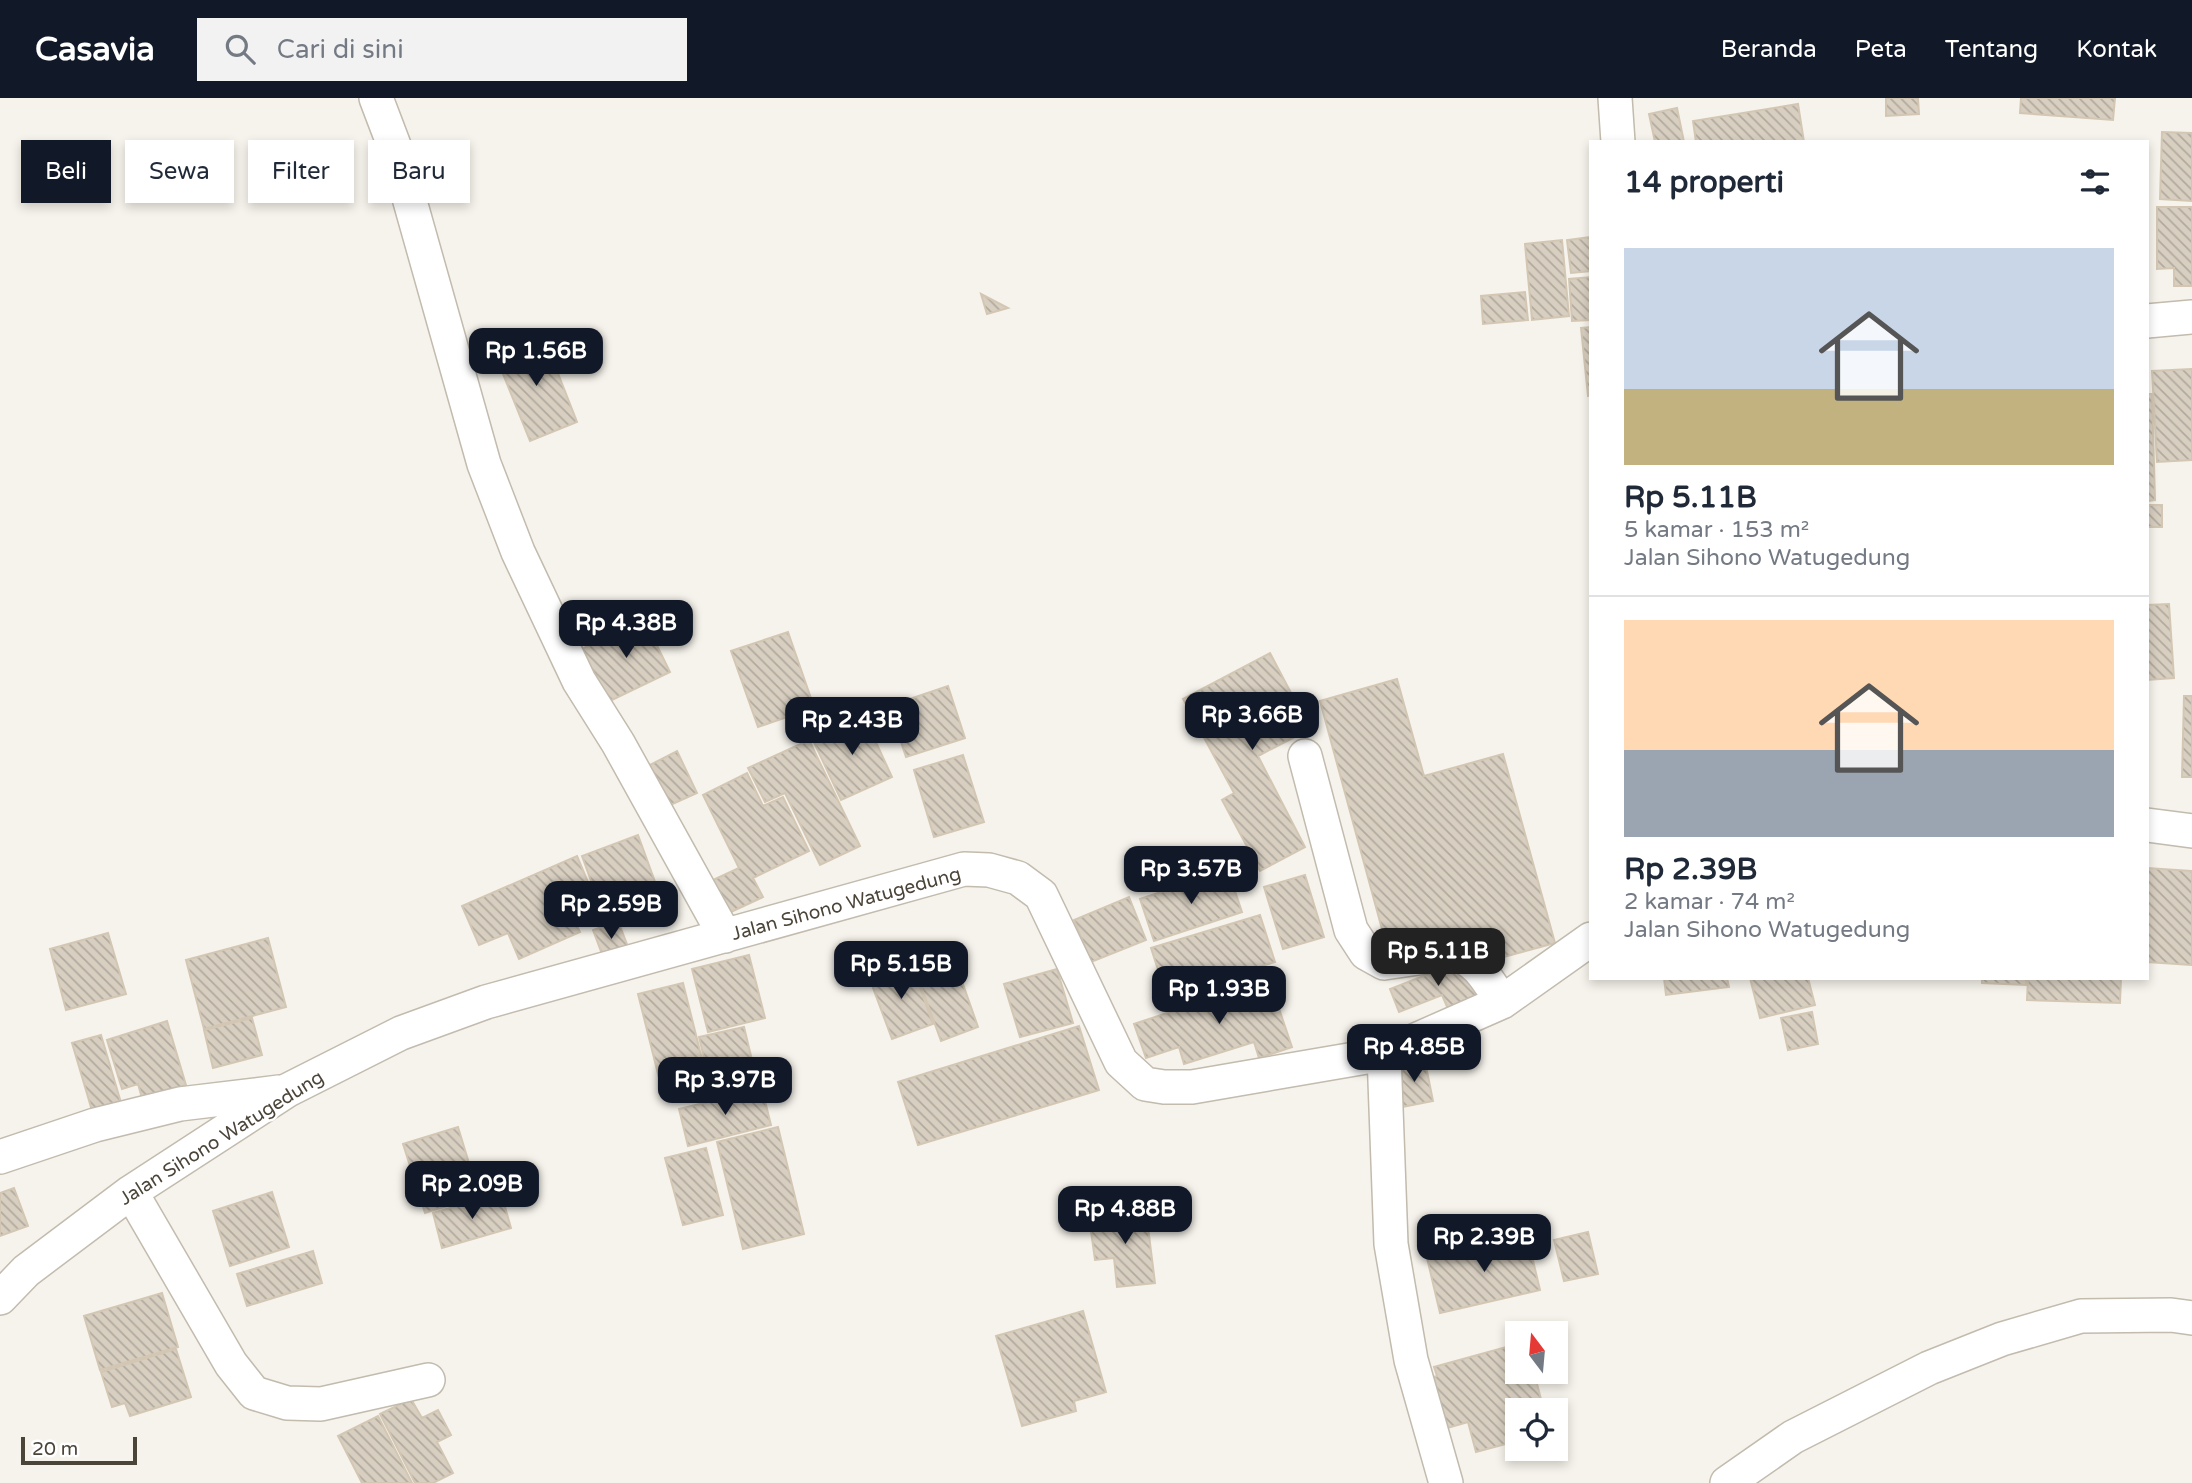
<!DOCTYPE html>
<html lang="id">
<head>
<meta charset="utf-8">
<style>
  :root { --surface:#fff; --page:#f2f2f3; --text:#1f2937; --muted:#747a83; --line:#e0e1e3; --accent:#111827 }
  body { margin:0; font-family:"Varela Round",sans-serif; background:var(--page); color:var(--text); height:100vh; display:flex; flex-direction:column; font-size:26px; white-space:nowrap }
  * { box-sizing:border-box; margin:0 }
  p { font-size:23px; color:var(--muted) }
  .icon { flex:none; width:38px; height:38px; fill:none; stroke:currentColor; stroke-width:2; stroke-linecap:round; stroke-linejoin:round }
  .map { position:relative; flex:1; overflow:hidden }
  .panel { position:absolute; left:1589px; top:42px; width:560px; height:840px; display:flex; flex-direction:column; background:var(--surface); border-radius:0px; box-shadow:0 4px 10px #0003 }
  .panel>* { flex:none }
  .hud { position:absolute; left:21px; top:42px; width:665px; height:63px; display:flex; gap:14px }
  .needle { width:46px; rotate:344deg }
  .tools { position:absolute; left:1505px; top:1223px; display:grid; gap:14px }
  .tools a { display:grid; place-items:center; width:63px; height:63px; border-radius:0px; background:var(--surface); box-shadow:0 4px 10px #0003; font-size:35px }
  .scale { position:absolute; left:21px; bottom:18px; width:116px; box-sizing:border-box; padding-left:7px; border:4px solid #4b4439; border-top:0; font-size:19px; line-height:24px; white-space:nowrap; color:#4b4439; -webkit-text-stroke:5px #fff; paint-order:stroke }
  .price { position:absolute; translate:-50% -60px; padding:0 16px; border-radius:14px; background:var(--accent); color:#fff; font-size:23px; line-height:46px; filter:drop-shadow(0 2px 4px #0008) }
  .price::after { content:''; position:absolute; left:50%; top:42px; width:21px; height:16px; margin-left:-10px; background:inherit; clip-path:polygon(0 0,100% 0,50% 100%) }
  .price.selected { background:#222; color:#fff }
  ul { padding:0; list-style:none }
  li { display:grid; align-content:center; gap:14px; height:371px; padding:0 35px }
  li+li { border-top:2px solid var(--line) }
  li span { display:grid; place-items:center; height:217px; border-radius:0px; color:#555 }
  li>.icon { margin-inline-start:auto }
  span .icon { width:126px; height:126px; fill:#fffc; stroke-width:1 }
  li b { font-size:30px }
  h2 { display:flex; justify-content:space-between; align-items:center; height:84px; padding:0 35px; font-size:30px }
  .chip { padding:0 24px; border-radius:0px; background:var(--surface); box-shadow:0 4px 10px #0003; font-size:24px; line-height:63px }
  .chip.selected { background:var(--accent); color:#fff }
  header { display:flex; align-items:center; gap:42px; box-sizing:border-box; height:98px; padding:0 35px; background:var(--accent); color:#fff }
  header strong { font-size:33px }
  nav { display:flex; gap:38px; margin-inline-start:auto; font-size:24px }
  .search { width:490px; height:63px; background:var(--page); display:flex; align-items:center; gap:18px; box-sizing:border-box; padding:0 24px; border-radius:0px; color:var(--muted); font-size:26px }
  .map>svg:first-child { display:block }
  .building { fill:url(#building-back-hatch); stroke:#d3c7b4; stroke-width:2 }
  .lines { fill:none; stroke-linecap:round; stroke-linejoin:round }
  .street-casing { stroke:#c2bbae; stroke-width:36 }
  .street { stroke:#fff; stroke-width:33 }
  .labels { text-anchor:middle; stroke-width:5; stroke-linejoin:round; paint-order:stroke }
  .street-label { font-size:19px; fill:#4b4439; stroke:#fff }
</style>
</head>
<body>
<header>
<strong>Casavia</strong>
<div class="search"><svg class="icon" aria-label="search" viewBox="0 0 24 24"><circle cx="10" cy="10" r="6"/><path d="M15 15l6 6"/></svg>Cari di sini</div>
<nav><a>Beranda</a><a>Peta</a><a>Tentang</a><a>Kontak</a></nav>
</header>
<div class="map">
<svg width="2192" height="1385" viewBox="0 0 2192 1385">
  <defs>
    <pattern id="building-back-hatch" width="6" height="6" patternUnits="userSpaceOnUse" patternTransform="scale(1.75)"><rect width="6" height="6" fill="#d8cfc1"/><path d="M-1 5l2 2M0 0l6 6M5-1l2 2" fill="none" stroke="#b1aa9e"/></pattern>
  </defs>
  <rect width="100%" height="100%" fill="#f6f3ec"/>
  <path class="building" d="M1886,0H1918L1919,16L1886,18Z
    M2021,0H2115L2113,22L2020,15Z
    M1798,6L1804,44H1696L1693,23Z
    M1677,10L1684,44H1655L1649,16Z
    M2162,34L2192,35V103L2160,101Z
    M2157,109H2192V188H2174V170L2157,171Z
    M1591,139V173L1571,175L1567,142Z
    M1562,142L1569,218L1532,222L1525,146Z
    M1591,179V222L1572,223L1569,181Z
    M1525,194L1528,222L1483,226L1481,198Z
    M981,196L1008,210L987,216Z
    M1591,229V297L1588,298L1581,230Z
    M543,237L577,324L530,343L495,256Z
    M2192,271V362L2157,364L2152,273Z
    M2147,296H2152L2155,402L2147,403Z
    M2147,407H2162V429H2147Z
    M2169,506L2174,580L2147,582V507Z
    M644,521L670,574L608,604L582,551Z
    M788,534L821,629L794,638L787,619L758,629L731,553Z
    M1270,555L1310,631L1258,658L1305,749L1260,773L1222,702L1234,695L1183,601Z
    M1397,581L1424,678L1503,656L1555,845L1478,866L1470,834L1389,857L1320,603Z
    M948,588L965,640L906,659L889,608Z
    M2184,598H2192V679H2182Z
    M863,616L892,679L841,702L812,640Z
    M809,642L860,748L820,767L785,695L765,704L748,670Z
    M677,653L697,695L666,709L646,669Z
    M963,657L984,724L934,739L914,672Z
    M747,675L763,708L783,699L809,753L753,780L763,799L729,815L713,782L739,770L703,697Z
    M638,737L662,803L606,824L582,758Z
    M577,758L601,815L576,826L580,834L519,861L508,835L479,847L462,808Z
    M2147,770L2192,773V867L2147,864Z
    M1228,772L1242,814L1154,843L1140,801Z
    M1305,777L1324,839L1283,851L1264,789Z
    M1129,799L1146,842L1091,864L1074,822Z
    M1260,817L1275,864L1166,897L1151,850Z
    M618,823L630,854L605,864L593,832Z
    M108,835L126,896L66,912L50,851Z
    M268,840L286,909L204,931L186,862Z
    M950,849L978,929L941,943L912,863Z
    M749,857L765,920L708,934L692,871Z
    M1464,862L1479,899L1448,911L1442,897L1399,914L1390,891Z
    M911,865L933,926L892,941L869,879Z
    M1057,871L1073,925L1020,939L1004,886Z
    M1664,880H1727L1729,889L1666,897Z
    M1750,880H1808L1815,907L1760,920Z
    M1982,880H2027L2026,887L1982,885Z
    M2028,880H2121L2120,905L2027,902Z
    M1269,881L1292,949L1259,960L1254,944L1184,966L1179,949L1146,960L1134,926Z
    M683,885L706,977L661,988L638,896Z
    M1812,914L1818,946L1788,952L1781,920Z
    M252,920L262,957L213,970L204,932Z
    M167,923L186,987L142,1000L138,986L122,991L107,942Z
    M1079,928L1099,992L918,1047L898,984Z
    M744,929L759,991L714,1001L699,939Z
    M101,937L122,1008L93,1016L72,945Z
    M1425,963L1433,1003L1402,1009L1394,969Z
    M762,991L771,1027L688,1048L679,1011Z
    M458,1029L479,1098L425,1115L403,1046Z
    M778,1029L804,1136L743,1151L717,1044Z
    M706,1050L723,1117L683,1127L665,1060Z
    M14,1090L28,1128L0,1138V1095Z
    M272,1094L289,1149L230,1168L213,1113Z
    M501,1095L511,1130L442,1150L433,1115Z
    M1146,1113L1155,1185L1117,1189L1114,1160L1095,1162L1089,1119Z
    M1588,1134L1598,1176L1564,1183L1554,1142Z
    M1527,1137L1540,1192L1440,1215L1427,1160Z
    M313,1153L322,1185L247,1208L237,1176Z
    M162,1195L178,1249L100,1272L84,1218Z
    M1083,1213L1106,1294L1074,1303L1076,1313L1022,1328L996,1238Z
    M1517,1246V1274H1534L1543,1309L1532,1312H1517V1343L1476,1354L1468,1324L1437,1333L1423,1282L1437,1278L1434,1269Z
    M176,1251L191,1299L130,1318L125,1305L112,1309L101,1274Z
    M411,1301L422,1320L438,1312L451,1337L437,1344L453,1375L433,1385H415L380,1316Z
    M378,1318L412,1385H362L338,1338Z"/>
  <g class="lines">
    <defs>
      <path id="street" d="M376,0L395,50L484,366L518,454L579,583L618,645L725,838
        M1615,0L1618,44
        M2147,223L2192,219
        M1305,658L1351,832L1366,855L1384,865L1453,855C1478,862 1488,883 1502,904
        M2147,727L2192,733
        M1384,956L1391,1146L1411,1262L1446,1385
        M0,1059L95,1027L180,1006L279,994
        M131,1094L231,1266L254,1295L287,1305L321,1306L428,1282
        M0,1200L26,1173L131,1094L288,992L401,935L486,904L964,771L989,772L1018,780L1041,797L1121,964L1145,986L1164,989H1192L1384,956L1502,904L1591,841
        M1727,1385L1793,1339L1929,1270L2002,1241L2081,1218L2171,1217L2192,1220"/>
    </defs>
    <use href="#street" class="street-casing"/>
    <use href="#street" class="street"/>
  </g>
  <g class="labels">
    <g class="street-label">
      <text transform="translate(846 805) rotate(-15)" y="7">Jalan Sihono Watugedung</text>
      <text transform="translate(221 1039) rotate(-32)" y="7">Jalan Sihono Watugedung</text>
    </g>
  </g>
</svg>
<div class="tools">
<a><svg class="needle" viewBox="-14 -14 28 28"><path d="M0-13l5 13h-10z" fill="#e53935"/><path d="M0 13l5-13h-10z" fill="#747a83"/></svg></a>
<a><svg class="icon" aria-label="locate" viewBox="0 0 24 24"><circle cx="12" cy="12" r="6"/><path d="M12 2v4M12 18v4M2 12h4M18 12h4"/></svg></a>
</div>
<div class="scale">20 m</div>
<b class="price" style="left:536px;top:290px">Rp 1.56B</b>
<b class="price" style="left:626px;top:562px">Rp 4.38B</b>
<b class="price" style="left:1252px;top:654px">Rp 3.66B</b>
<b class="price" style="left:852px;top:659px">Rp 2.43B</b>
<b class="price" style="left:1191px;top:808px">Rp 3.57B</b>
<b class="price" style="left:611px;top:843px">Rp 2.59B</b>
<b class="price selected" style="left:1438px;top:890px">Rp 5.11B</b>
<b class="price" style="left:901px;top:903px">Rp 5.15B</b>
<b class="price" style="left:1219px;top:928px">Rp 1.93B</b>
<b class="price" style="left:1414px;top:986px">Rp 4.85B</b>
<b class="price" style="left:725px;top:1019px">Rp 3.97B</b>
<b class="price" style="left:472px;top:1123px">Rp 2.09B</b>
<b class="price" style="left:1125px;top:1148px">Rp 4.88B</b>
<b class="price" style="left:1484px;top:1176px">Rp 2.39B</b>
<div class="hud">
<a class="chip selected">Beli</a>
<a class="chip">Sewa</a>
<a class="chip">Filter</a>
<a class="chip">Baru</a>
</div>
<section class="panel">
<h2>14 properti<svg class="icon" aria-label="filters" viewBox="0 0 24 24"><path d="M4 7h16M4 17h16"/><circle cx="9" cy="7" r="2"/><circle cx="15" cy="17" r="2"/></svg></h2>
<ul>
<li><span style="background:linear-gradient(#c9d6e8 65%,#c2b280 0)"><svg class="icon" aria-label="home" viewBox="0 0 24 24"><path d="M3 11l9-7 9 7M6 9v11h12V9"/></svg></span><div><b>Rp 5.11B</b><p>5 kamar · 153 m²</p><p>Jalan Sihono Watugedung</p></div></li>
<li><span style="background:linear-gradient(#ffd9b3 60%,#9aa5b1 0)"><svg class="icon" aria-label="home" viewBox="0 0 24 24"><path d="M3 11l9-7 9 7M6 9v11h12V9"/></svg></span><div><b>Rp 2.39B</b><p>2 kamar · 74 m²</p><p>Jalan Sihono Watugedung</p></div></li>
</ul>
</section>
</div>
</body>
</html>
